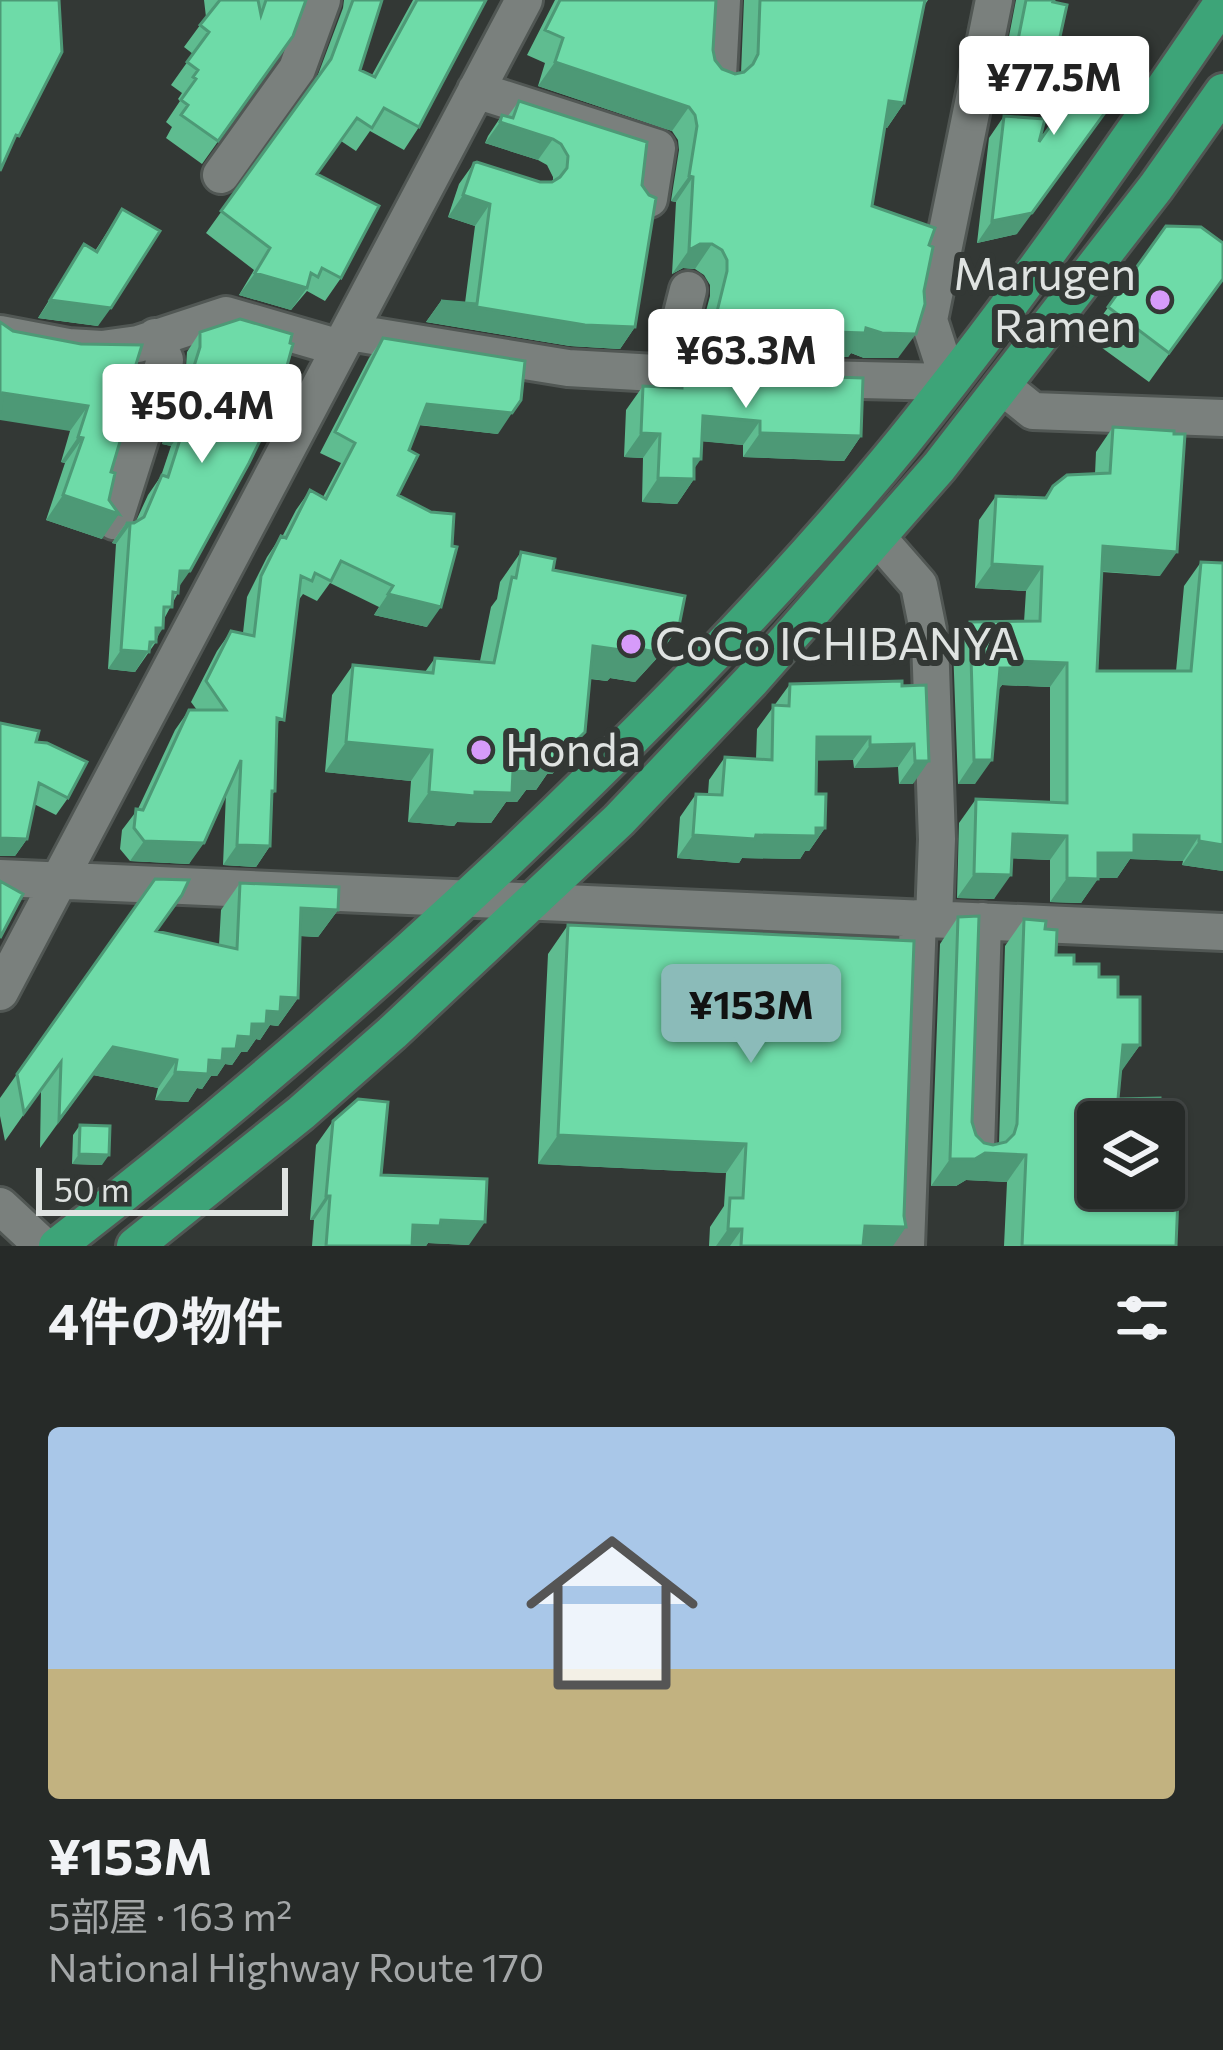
<!DOCTYPE html>
<html lang="ja">
<head>
<meta charset="utf-8">
<style>
  :root { --surface:#262a28; --page:#2e3230; --text:#f1f3f6; --muted:#a4a7a8; --line:#424645; --accent:#8bbbb9 }
  body { margin:0; font-family:Commissioner,"Noto Sans JP",sans-serif; background:var(--page); color:var(--text); height:100vh; display:flex; flex-direction:column; font-size:45px; white-space:nowrap }
  * { box-sizing:border-box; margin:0 }
  p { font-size:39px; color:var(--muted) }
  .icon { flex:none; width:66px; height:66px; fill:none; stroke:currentColor; stroke-width:2; stroke-linecap:round; stroke-linejoin:round }
  .map { position:relative; height:1246px; overflow:hidden }
  .side { display:flex; flex-direction:column; background:var(--surface); flex:1 }
  .side>* { flex:none }
  .controls { position:absolute; left:1077px; top:1101px; display:grid; gap:24px }
  .controls a { display:grid; place-items:center; width:108px; height:108px; border-radius:12px; background:var(--surface); box-shadow:0 3px 9px #0004,0 0 0 3px var(--line); font-size:60px }
  .scale { position:absolute; left:36px; bottom:30px; width:252px; box-sizing:border-box; padding-left:12px; border:6px solid #dfe3e1; border-top:0; font-size:33px; line-height:42px; white-space:nowrap; color:#dfe3e1; -webkit-text-stroke:9px #333835; paint-order:stroke }
  .price { position:absolute; translate:-50% -102px; padding:0 27px; border-radius:12px; background:#fff; color:#222; font-size:39px; line-height:78px; filter:drop-shadow(0 3px 6px #0008) }
  .price::after { content:''; position:absolute; left:50%; top:72px; width:36px; height:27px; margin-left:-18px; background:inherit; clip-path:polygon(0 0,100% 0,50% 100%) }
  .price.on { background:var(--accent); color:#111 }
  ul { padding:0; list-style:none }
  li { display:grid; align-content:center; gap:24px; height:636px; padding:0 48px }
  li+li { border-top:3px solid var(--line) }
  li span { display:grid; place-items:center; height:372px; border-radius:12px; color:#555 }
  li>.icon { margin-inline-start:auto }
  span .icon { width:216px; height:216px; fill:#fffc; stroke-width:1 }
  li b { font-size:51px }
  h2 { display:flex; justify-content:space-between; align-items:center; height:144px; padding:0 48px; font-size:51px }
  .map>svg:first-child { display:block }
  .lines { fill:none; stroke-linecap:round; stroke-linejoin:round }
  .minor-casing { stroke:#515754; stroke-width:42 }
  .highway-casing { stroke:#515754; stroke-width:42 }
  .minor { stroke:#7a807d; stroke-width:36 }
  .highway { stroke:#3da478; stroke-width:36 }
  .wall { fill:#5fbc90 }
  .shaded-wall { fill:#4d9976 }
  .building { fill:#6edba8; stroke:#4d9976; stroke-width:3 }
  .poi-dot { fill:#d69bfa; stroke:#333835; stroke-width:4.5 }
  .labels { text-anchor:middle; stroke-width:12; stroke-linejoin:round; paint-order:stroke }
  .poi-label { font-size:45px; fill:#dfe3e1; stroke:#333835; text-anchor:start }
</style>
</head>
<body>
<div class="map">
<svg width="1223" height="1246" viewBox="0 0 1223 1246">
  <rect width="100%" height="100%" fill="#333835"/>
  <g class="lines">
    <defs>
      <path id="minor" d="M718,76L722,0
        M476,90L657,148L649,199
        M221,175L297,69L322,0
        M349,332L568,368L726,377
        M0,334L68,347L102,349L138,344L226,315L340,348
        M667,373L688,290
        M817,379L949,382L929,320L994,0
        M1002,386L1033,411L1223,418
        M114,521L165,360L155,337
        M878,538L919,585L930,640L937,839L934,919
        M0,878L1223,932
        M0,992L524,0
        M976,1150L983,921
        M0,1206L43,1246
        M906,1246L918,918"/>
      <path id="highway" d="M57,1246C213,1126 360,998 504,863C643,731 782,590 903,442C1017,301 1121,152 1223,2
        M135,1246L301,1113L392,1033L619,820L751,681L939,467L1156,187L1223,92"/>
    </defs>
    <use href="#minor" class="minor-casing"/>
    <use href="#highway" class="highway-casing"/>
    <use href="#minor" class="minor"/>
    <use href="#highway" class="highway"/>
  </g>
  <path class="wall" d="M204,0H306L293,36L202,164L166,138L172,127L166,122L180,101L178,99L182,93L171,85L193,54L184,47L206,17Z
    M344,0H382L360,70L372,75L413,0H486L419,127L404,150L370,131L356,151L341,141L317,175L341,278L325,301L307,291L291,310L239,295L254,270L206,233L316,80L343,8Z
    M555,0H716L713,50L715,60L722,69L735,74L741,73L744,0H928L924,6L904,103L887,128L885,127L872,206L929,245L898,358H864L851,353L848,357L695,353L710,296V285L704,275L695,269L683,268L672,274L676,202L671,201L679,150L678,140L672,131L538,86L545,63L527,55Z
    M1016,0H1054L1042,81L1002,73Z
    M519,101L642,185L635,327L620,349L570,346L426,322L441,301L465,303L475,226L448,217L459,184L474,163L540,182L553,181V177L547,165L538,160L485,143L488,136L502,115L508,116Z
    M1004,116L1017,234L977,243L989,138Z
    M122,209L98,326L38,318L84,244L95,251Z
    M1166,226L1223,279L1149,382L1087,337Z
    M240,319L178,593L164,619L156,642L135,672L108,669L116,544L112,543L126,523L136,521L148,495L161,476L171,446L162,444L186,367L187,352L200,332Z
    M0,322L120,416L102,539L46,520L65,463L61,462L70,431Z
    M383,338L498,434L418,425L409,450L398,495L427,627L374,615L379,607L330,583L317,601L303,594L298,601L277,730L275,791L272,795L270,846L256,867L223,865L226,793L189,864L130,861L120,849L122,830L138,809L175,730L189,710H197L191,702L217,651L231,631L243,633L247,597L267,557L281,536L282,537L296,510L310,490L323,497L341,463L320,453L369,358Z
    M682,372L861,436L844,461L743,457V445L702,441L694,470V479L677,504L642,502L643,458L624,457L626,410L643,386L672,388Z
    M1113,427L1160,576L1102,572L1097,671H1176L1184,586L1201,562L1223,871L1182,865L1183,861L1130,859L1117,878H1098L1081,903L1050,902V860L1012,858L994,899L957,898L959,823L976,799L1050,802V687L1002,685L998,690L975,784H958L953,646L970,622H1024L1026,591L975,588L979,520L996,496L1044,498L1053,486L1095,474L1096,452Z
    M521,552L553,570L679,626L658,657L635,682L610,678L607,681L590,679L585,732L564,762L552,774H547L536,790H526L517,802H506L491,823L457,822L454,826L408,822L411,781L325,772L332,695L353,665L425,672L435,658L480,661L491,607L497,599L500,582Z
    M790,684L926,685L913,784H899L898,767L854,768L853,760H816V794L825,828L809,851H805L800,859L742,858L739,863L677,858L680,817L696,794H708L709,780L725,757L756,759L757,729Z
    M36,742L68,798L56,815L34,804L27,839L15,856Z
    M240,883L338,910L318,937L300,936L298,998L278,1026L270,1025L260,1040L256,1039L247,1052H241L232,1065L225,1064L217,1076H211L202,1089L197,1088L188,1102L155,1100L158,1088L93,1075L40,1148L41,1090L5,1141L0,1116V1098L17,1074L156,931L219,945L221,910Z
    M958,917L972,1122L976,1135L984,1143L993,1145L999,1144L1005,946L1024,919L1045,929L1056,955L1099,977L1118,997L1140,1045L1120,1072L1098,1122L1176,1246H1004L1007,1182L966,1180L956,1186H931L940,944Z
    M568,925L893,1246H709L710,1227L724,1206L726,1173L538,1164L548,954Z
    M333,1121L381,1175L469,1245L428,1243L426,1246H312L314,1220H310L316,1145Z
    M80,1125L102,1165L72,1164L73,1135Z"/>
  <path class="shaded-wall" d="M1015,55L1054,64L1042,81L1002,73Z
    M555,62L689,107L672,131L538,86Z
    M1124,88L1017,234L977,243L992,221Z
    M889,101L904,103L887,128L872,126Z
    M500,122L553,139L538,160L485,143Z
    M689,176L693,177L676,202L671,201Z
    M463,195L490,204L475,226L448,217Z
    M700,244H712L695,269L683,268L672,274L689,250Z
    M255,273L307,288L291,310L239,295Z
    M50,300L111,308L98,326L38,318Z
    M441,301L635,327L620,349L570,346L426,322Z
    M713,328H866L916,334L898,358H864L851,353L848,357L695,353Z
    M3,393L88,406L70,431L0,420V397Z
    M427,404L512,413L498,434L412,424Z
    M703,416L760,421L743,445L686,440Z
    M176,424L184,427L171,446L162,444Z
    M641,433L660,434L643,458L624,457Z
    M760,433L861,436L844,461L743,457Z
    M78,437L83,438L65,463L61,462Z
    M694,459H701L687,479H694L677,504L642,502L658,478Z
    M63,495L119,514L102,539L46,520Z
    M126,523L130,525L116,544L112,543Z
    M1103,546L1177,552L1160,576L1086,570Z
    M992,564L1042,567L1026,591L975,588Z
    M180,571H190L176,591Z
    M388,594L441,607L427,627L374,615Z
    M679,626L658,657L635,682L610,678L607,681L572,676L593,646L629,647Z
    M156,628H163L135,672L108,669L121,650Z
    M1013,661L1067,663L1050,687L1002,685L997,692L1000,668Z
    M585,732L564,762L552,774H547L536,790H526L517,802H506L491,823L457,822L454,826L408,822L429,792H475L538,759L558,743Z
    M817,737H870L853,760L801,761Z
    M346,742L432,750L411,781L325,772Z
    M914,744L898,767L854,768L870,745Z
    M974,760H992L975,784H958Z
    M915,761H929L913,784H899Z
    M816,828H825L809,851H805L800,859L742,858L739,863L677,858L693,835H756Z
    M1013,834L1067,836L1050,860L996,858Z
    M1134,835L1199,836L1183,861L1130,859L1117,878H1081L1098,853Z
    M0,838L27,839L15,856H0Z
    M144,841L204,843L189,864L130,861Z
    M1199,841L1223,845V871L1182,865Z
    M237,845L270,846L256,867L223,865Z
    M974,874L1011,875L994,899L957,898Z
    M1067,878L1098,879L1081,903L1050,902Z
    M301,908L338,910L318,937L282,935Z
    M281,997L298,998L278,1026L270,1025L260,1040L256,1039L247,1052H241L232,1065L225,1064L217,1076H211L202,1089L197,1088L188,1102L155,1100L175,1072L209,1060Z
    M1123,1045H1140L1121,1072H1104Z
    M113,1047L177,1060L158,1088L93,1075L40,1148Z
    M558,1135L746,1144L726,1173L538,1164Z
    M985,1153L1026,1155L1007,1182L966,1180L956,1186H931L950,1159Z
    M79,1154L109,1155L102,1165L72,1164Z
    M326,1196H330L314,1220H310Z
    M441,1220L485,1222L469,1245L428,1243L426,1246H398L413,1225Z
    M865,1226L906,1227L893,1246H850Z
    M728,1229H742L730,1246H716Z"/>
  <path class="building" d="M0,0H59L62,52L19,136L16,135L0,171Z
    M220,0H258L261,15L266,0H306L293,36L218,141L181,115L188,105L181,100L196,79L193,77L198,70L187,62L209,32L200,25Z
    M353,0H382L360,70L375,77L417,0H486L419,127L384,108L372,128L357,118L317,174L379,206L341,278L322,268L318,277L311,273L307,288L255,273L270,248L221,211L331,59Z
    M560,0H716L713,50L715,60L722,69L735,74L744,72L753,64L758,54L760,0H925L904,103L889,101L872,206L935,228L929,245L933,247L924,291L925,304L916,334L882,333L866,328L865,333L713,328L727,271V260L722,250L712,244H700L689,250L693,177L689,176L697,126L695,115L689,107L555,62L563,38L545,30Z
    M1026,0H1054L1053,2L1067,5L1054,64L1015,55Z
    M1107,45L1139,66L1032,213L992,221L1004,116L1045,119L1039,142Z
    M519,101L647,142L642,185L649,195L656,198L635,327L585,325L441,301L477,304L490,204L463,195L474,163L477,162L540,182H552L560,177L567,168L568,156L561,144L553,139L500,122L502,115L513,118Z
    M122,209L160,231L111,308L50,300L84,244L97,252Z
    M1166,226L1201,227L1223,243V279L1169,353L1108,307Z
    M240,319L292,334L290,343L293,344L275,410L249,463L190,571H180L178,593L173,592L172,607H164L163,628H156V642H150L149,652L121,650L130,525L126,523H134L144,517L162,475L168,477L184,427L176,424L200,347V332Z
    M0,322L13,331L81,344L142,345L120,416L127,418L111,472L115,473L109,500L119,514L63,495L83,438L78,437L88,406L3,393L0,413Z
    M383,338L525,361L521,400L512,413L427,404L409,450L418,455L398,495L431,512L454,514L452,546L457,547L441,607L388,594L393,586L341,561L331,581L315,573L312,581L301,576L284,720L277,718L275,791H272L270,846L237,845L241,760L204,843L144,841L134,828L136,809L143,810L189,710H226L206,681L231,631L254,636L261,576L281,536L286,538L310,490L326,499L355,443L335,432Z
    M682,372L863,378L861,436L760,433V421L703,416L701,459H694V479L658,478L660,434L641,433L643,386L682,388Z
    M1113,427L1174,431V434H1185L1177,552L1103,546L1097,671H1191L1201,562L1223,563V845L1199,841V836L1134,835V853H1098V879L1067,878V836L1013,834L1011,875L974,874L976,799L1067,803V663L1013,661V668H1000L992,760H974L970,622L1040,621L1042,567L992,564L996,496L1046,498L1053,486L1067,475L1110,473Z
    M521,552L555,559L553,570L685,596L679,626L656,652L629,647L628,651L593,646L585,732L573,744L558,743L557,760L538,759V772L513,771L512,793L475,792V796L429,792L432,750L346,742L353,665L433,673L435,658L494,663L512,577L516,578Z
    M902,681V686L926,685L929,761H915L914,744L870,745V737H817L816,794H826L825,828H816V836L756,835L755,839L693,835L696,794L722,795L725,757L772,760L773,705L789,706L790,684Z
    M0,723L39,731L36,742L47,743L87,762L68,798L39,783L27,839L0,838Z
    M155,879L189,880L182,895L156,931L237,949L240,883L339,887L338,910L301,908L298,998L281,997L280,1012L267,1011L266,1024H252L251,1037L238,1036L236,1049H223L222,1061L209,1060L208,1074L175,1072L177,1060L113,1047L59,1120L61,1062L24,1113L17,1074Z
    M0,881L23,894L0,938Z
    M979,916L972,1122L976,1135L984,1143L993,1145L1006,1142L1014,1134L1017,1124L1024,919L1046,921L1045,929L1057,930L1056,955H1074V964H1099V977H1118V997H1140V1045H1123L1118,1099L1160,1098V1122H1098V1188H1164V1171L1179,1172L1176,1246H1022L1026,1155L985,1153L975,1159H950L958,917Z
    M568,925L914,941L904,1216L906,1227L865,1226L863,1246H741L742,1229H728L730,1198H743L746,1144L558,1135Z
    M358,1099L388,1102L381,1175L487,1179L485,1222L441,1220L440,1226L413,1225L412,1246H326L330,1196H326L333,1121Z
    M80,1125L110,1126L109,1155L79,1154Z"/>
  <g class="poi-dot">
    <circle cx="1160" cy="300" r="12"/>
    <circle cx="631" cy="644" r="12"/>
    <circle cx="481" cy="750" r="12"/>
  </g>
  <g class="labels">
    <g class="poi-label">
      <text x="1136" y="290" text-anchor="end">Marugen<tspan x="1136" dy="52">Ramen</tspan></text>
      <text x="655" y="660">CoCo ICHIBANYA</text>
      <text x="505" y="766">Honda</text>
    </g>
  </g>
</svg>
<div class="controls">
<a><svg class="icon" aria-label="layers" viewBox="0 0 24 24"><path d="M12 4l9 5-9 5-9-5zM3 14l9 5 9-5"/></svg></a>
</div>
<div class="scale">50 m</div>
<b class="price" style="left:1054px;top:138px">¥77.5M</b>
<b class="price" style="left:746px;top:411px">¥63.3M</b>
<b class="price" style="left:202px;top:466px">¥50.4M</b>
<b class="price on" style="left:751px;top:1066px">¥153M</b>
</div>
<section class="side">
<h2>4件の物件<svg class="icon" aria-label="filters" viewBox="0 0 24 24"><path d="M4 7h16M4 17h16"/><circle cx="9" cy="7" r="2"/><circle cx="15" cy="17" r="2"/></svg></h2>
<ul>
<li><span style="background:linear-gradient(#a9c7e8 65%,#c2b280 0)"><svg class="icon" aria-label="home" viewBox="0 0 24 24"><path d="M3 11l9-7 9 7M6 9v11h12V9"/></svg></span><div><b>¥153M</b><p>5部屋 · 163 m²</p><p>National Highway Route 170</p></div></li>
</ul>
</section>
</body>
</html>
